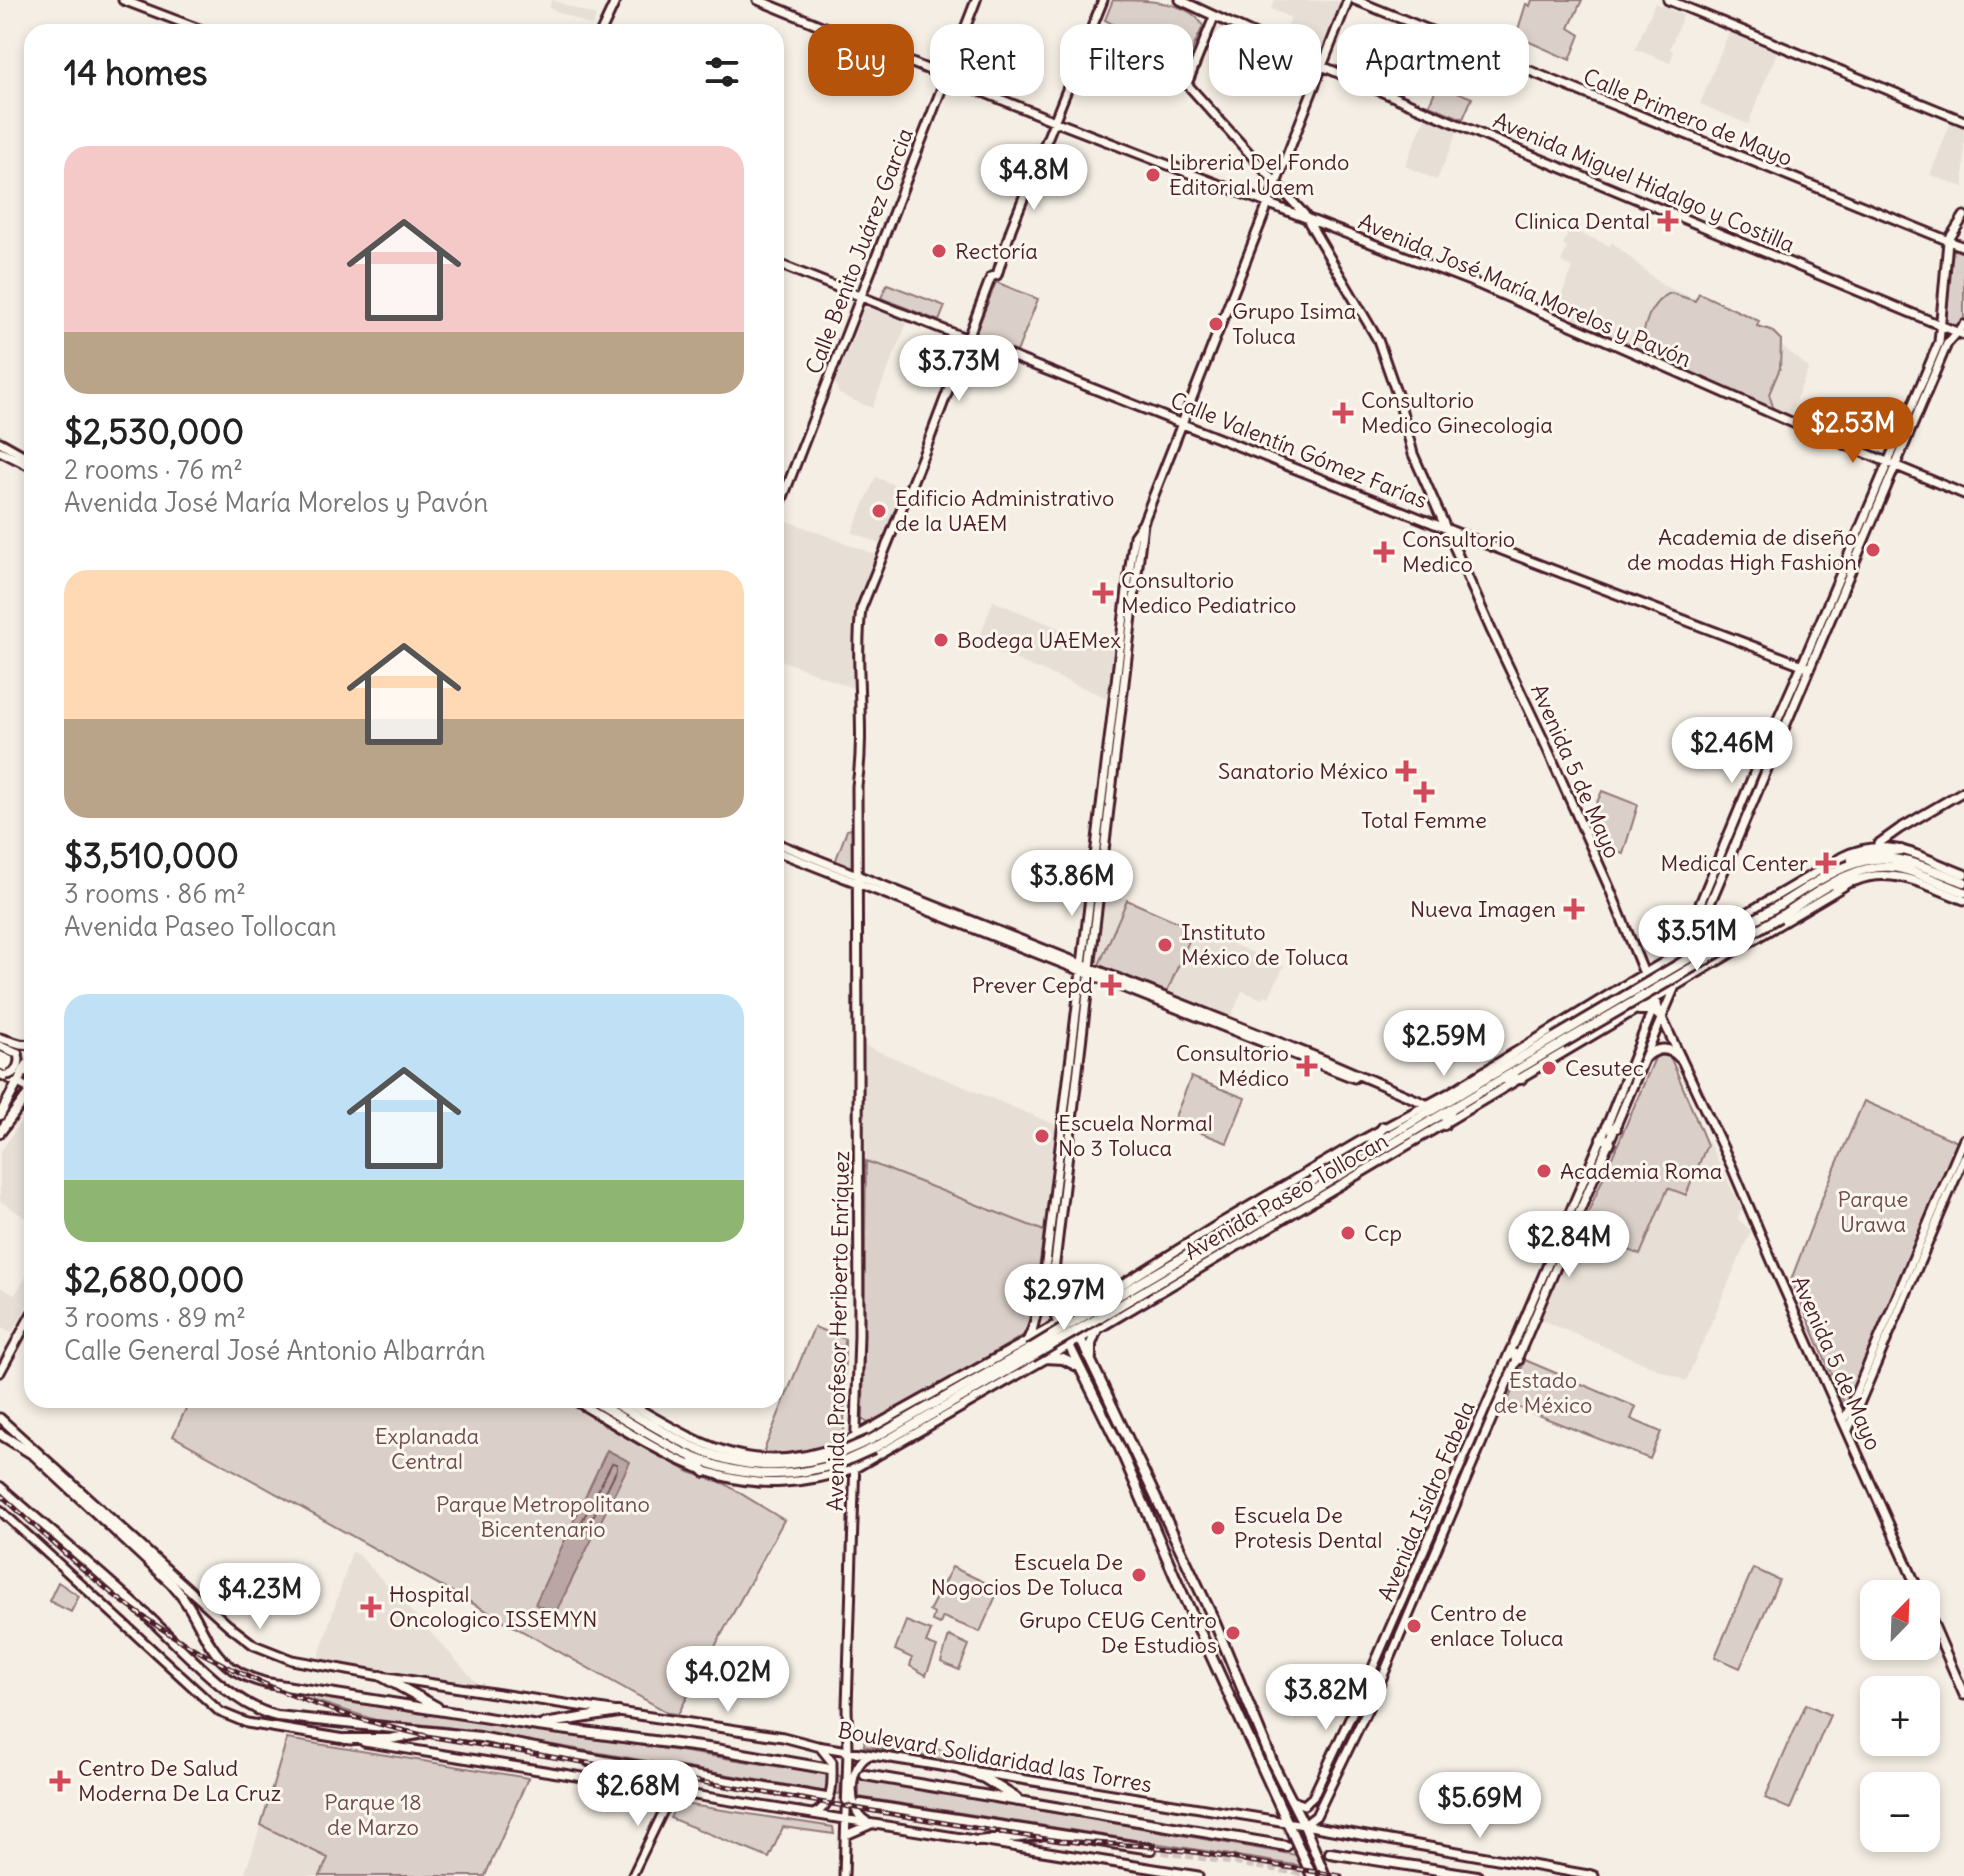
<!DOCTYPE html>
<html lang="en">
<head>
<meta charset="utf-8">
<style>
  :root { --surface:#fff; --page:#f6f6f6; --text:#222; --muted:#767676; --accent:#b45309 }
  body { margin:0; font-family:Delius,sans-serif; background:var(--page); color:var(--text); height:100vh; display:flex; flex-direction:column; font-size:30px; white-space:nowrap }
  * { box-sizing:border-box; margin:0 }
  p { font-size:26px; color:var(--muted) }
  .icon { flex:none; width:44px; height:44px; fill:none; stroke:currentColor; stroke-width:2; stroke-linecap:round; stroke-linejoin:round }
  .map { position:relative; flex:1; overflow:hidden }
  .drawer { position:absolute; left:24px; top:24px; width:760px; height:1384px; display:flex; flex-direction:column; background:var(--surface); border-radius:24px; box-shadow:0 4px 12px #0003 }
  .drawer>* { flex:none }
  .top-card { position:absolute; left:808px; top:24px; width:760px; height:72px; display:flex; gap:16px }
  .needle { width:52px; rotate:23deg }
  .fabs { position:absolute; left:1860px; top:1580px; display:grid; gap:16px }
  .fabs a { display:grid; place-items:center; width:80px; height:80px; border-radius:16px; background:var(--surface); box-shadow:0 4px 12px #0003; font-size:40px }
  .price { position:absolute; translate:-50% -68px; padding:0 18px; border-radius:28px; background:#fff; color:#222; font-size:26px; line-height:52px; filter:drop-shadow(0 2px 4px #0008) }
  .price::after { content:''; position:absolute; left:50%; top:48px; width:24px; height:18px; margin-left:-12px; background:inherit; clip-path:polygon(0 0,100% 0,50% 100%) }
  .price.active { background:var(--accent); color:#fff }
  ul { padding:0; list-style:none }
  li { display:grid; align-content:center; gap:16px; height:424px; padding:0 40px }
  li span { display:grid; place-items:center; height:248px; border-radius:24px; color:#555 }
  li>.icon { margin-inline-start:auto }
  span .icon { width:144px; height:144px; fill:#fffc; stroke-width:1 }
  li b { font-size:34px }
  h2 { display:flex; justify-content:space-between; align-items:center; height:96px; padding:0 40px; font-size:34px }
  .chip { padding:0 28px; border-radius:24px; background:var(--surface); box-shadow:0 4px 12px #0003; font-size:28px; line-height:72px }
  .chip.active { background:var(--accent); color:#fff }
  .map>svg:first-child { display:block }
  .built { fill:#e7dfd6 }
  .green { fill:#dbd0c9; stroke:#92787a; stroke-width:2 }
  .water { fill:#baa7a5; stroke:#8d7174; stroke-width:2 }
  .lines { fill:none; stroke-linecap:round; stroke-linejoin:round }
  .shore { stroke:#77555c; stroke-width:2 }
  .trunk-tunnel { stroke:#d2c5bf; stroke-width:8; stroke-dasharray:8 4; stroke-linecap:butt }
  .tertiary-casing { stroke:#4a1f2b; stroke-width:12 }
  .secondary-casing { stroke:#4a1f2b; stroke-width:13 }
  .primary-casing { stroke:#4a1f2b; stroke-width:14 }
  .trunk-casing { stroke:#4a1f2b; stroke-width:14 }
  .tertiary { stroke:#fbf7ec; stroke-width:6 }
  .secondary { stroke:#fbf7ec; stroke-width:7 }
  .primary { stroke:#fbf7ec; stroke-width:8 }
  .trunk { stroke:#fbf7ec; stroke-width:8 }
  .rail-casing { stroke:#4a1f2b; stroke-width:5 }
  .rail { stroke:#fbf7ec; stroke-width:2; stroke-dasharray:6; stroke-linecap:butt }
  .secondary-bridge-casing { stroke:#4a1f2b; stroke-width:13; stroke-linecap:butt }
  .primary-bridge-casing { stroke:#4a1f2b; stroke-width:14; stroke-linecap:butt }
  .trunk-bridge-casing { stroke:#4a1f2b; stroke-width:14; stroke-linecap:butt }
  .secondary-bridge { stroke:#fbf7ec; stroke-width:7 }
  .primary-bridge { stroke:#fbf7ec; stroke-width:8 }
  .trunk-bridge { stroke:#fbf7ec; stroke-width:8 }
  .poi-dot { fill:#d1495b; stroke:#fbf7ec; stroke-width:3 }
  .labels { text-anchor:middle; stroke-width:6; stroke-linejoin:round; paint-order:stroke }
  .street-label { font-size:22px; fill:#4a1f2b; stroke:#fbf7ec }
  .poi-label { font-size:22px; fill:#4a1f2b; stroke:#fbf7ec; text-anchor:start }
  .park-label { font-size:22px; fill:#6e4b52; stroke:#fbf7ec }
</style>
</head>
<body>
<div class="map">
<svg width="1964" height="1876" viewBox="0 0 1964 1876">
  <rect width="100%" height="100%" fill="#f4eee4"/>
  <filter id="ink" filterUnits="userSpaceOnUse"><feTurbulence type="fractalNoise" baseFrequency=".0125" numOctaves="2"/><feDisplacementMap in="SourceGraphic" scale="16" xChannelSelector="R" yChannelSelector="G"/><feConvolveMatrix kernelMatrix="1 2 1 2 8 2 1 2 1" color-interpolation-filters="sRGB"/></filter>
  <g filter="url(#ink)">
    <path class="built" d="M552,0L596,16L592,26L549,8Z
      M1275,0L1345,1L1323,53L1316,56L1281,42L1291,18L1271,9Z
      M1655,3L1683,15L1670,48L1673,52L1670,63L1635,49Z
      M1729,32L1777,52L1748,124L1700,104Z
      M1426,116L1458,130L1437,180L1405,166Z
      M1951,122L1964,127V187L1930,175Z
      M1570,229L1610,246L1612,242L1662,285L1757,325L1809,368L1788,418L1555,310L1573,268L1561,262L1567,248L1563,245Z
      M865,306L874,310L876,306L908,321L872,408L839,394L835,383Z
      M876,477L906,490L883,545L852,532Z
      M783,519L879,556L855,617V689L776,658V536Z
      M993,601L1114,651L1108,698L977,644Z
      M1105,890L1284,966L1269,997L1265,995L1263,999L1242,991L1231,1017L1099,965L1096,961Z
      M863,1045L1056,1125L1044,1231L866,1161Z
      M32,1105V1222L0,1201V1153Z
      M1708,1141L1742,1209L1738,1219L1751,1231L1686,1381L1539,1319L1575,1232L1581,1229L1640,1255L1669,1188L1686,1194Z
      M32,1267V1297L12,1333L0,1327V1287L15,1295Z
      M352,1552L360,1556L478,1684L318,1659Z
      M261,1825L328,1858L320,1876H244Z"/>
    <path class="green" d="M1113,0C1142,0 1190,0 1203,26L1189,57L1181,43L1161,35L1149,50L1120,37V28L1105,20Z
      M1532,0H1582L1569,28L1580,35L1570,60L1516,36L1526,4L1530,6Z
      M1438,84L1472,98L1463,119L1429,105Z
      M1952,249L1964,253V322L1959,327L1946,322Z
      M996,282L1038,299L1017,352L975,335Z
      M887,284L945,306L939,321L881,298Z
      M1671,293L1695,301L1699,293L1759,321L1757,326L1771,330L1781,340L1780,368L1769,394L1774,410L1644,354C1640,332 1649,301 1671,293Z
      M1602,791L1638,805L1623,854L1593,843L1586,827Z
      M851,829L853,831L852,872L834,865L847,830Z
      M1127,900L1194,929L1167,992L1099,965Z
      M1660,1055L1670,1057L1672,1061L1707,1145L1686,1195L1668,1188L1640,1255L1581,1229L1655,1058Z
      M1191,1077L1245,1098L1227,1143L1173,1122Z
      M1864,1101L1960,1143L1849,1403L1843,1401L1791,1280L1825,1191Z
      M866,1161L1044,1231L1032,1323L1027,1333L872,1425L863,1420Z
      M814,1327L845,1339L844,1437L825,1448L768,1455L764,1450Z
      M1525,1360L1636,1407L1631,1419L1661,1432L1650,1459L1507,1403Z
      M190,1400H564L689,1472L725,1484L784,1520L678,1714L669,1713L173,1436Z
      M952,1567L999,1589L980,1632L943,1617L940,1624L932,1621L934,1614L929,1611Z
      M1753,1568L1779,1580L1740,1668L1715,1657Z
      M58,1582L79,1596L71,1612L49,1601Z
      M906,1621L931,1631L926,1643L937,1647L926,1675L910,1666L912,1658L895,1650Z
      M949,1636L969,1645L959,1670L941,1662Z
      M304,1693L841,1776L840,1794L447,1727L376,1720L302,1697Z
      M1806,1704L1830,1715L1790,1809L1765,1798Z
      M865,1737L977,1756L976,1765L864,1746Z
      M287,1739L528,1778L485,1876H320L328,1858L261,1825Z
      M859,1779L1296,1855L1301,1866L859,1797Z
      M677,1803L833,1827L834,1834L783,1827L769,1858L670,1818Z"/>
    <path class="water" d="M607,1450L630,1462L555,1614L535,1604Z"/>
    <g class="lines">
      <path class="shore" d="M612,1463L617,1464V1469L585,1533L580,1535L578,1529Z"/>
      <path class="trunk-tunnel" d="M830,1769L865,1775
        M826,1798L853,1802
        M1286,1846L1330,1853
        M1151,1849L1325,1876"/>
      <defs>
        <path id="tertiary" d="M632,1876L672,1793"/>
        <path id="secondary" d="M123,0L207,32
          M758,0L1054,121L1480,285L1791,422L1964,494
          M1180,0L1322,66L1492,139L1964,335
          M1355,0L1964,247
          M1668,0L1964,121
          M1214,17L1187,84L1304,214L1378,340L1399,400L1413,454L1492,632L1543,739L1609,887L1662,1018L1731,1165L1777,1273L1920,1594
          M601,32L616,0
          M776,263L1470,538L1805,666
          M0,442L32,460
          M0,451L32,467
          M776,515L976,0
          M776,843L1324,1060L1426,1104
          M1878,844L1899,829L1964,791
          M776,851L1354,1078
          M1855,881C1892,865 1930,887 1964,900
          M1680,952L1755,771L1802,665L1939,342L1948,241L1964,216
          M0,1038L20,1044L32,1045
          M0,1046L18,1054
          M0,1074L32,1090
          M1059,1291L1072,1299L1090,1304
          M1070,1317L1054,1284V1271L1143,523L1348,0
          M1058,1323L1049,1297L1045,1271L1129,574L1134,536L1143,523
          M1032,1331L1044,1284
          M1514,1344L1608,1123L1654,1006
          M0,1372L32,1313
          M574,1400C675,1459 732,1508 855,1468L1101,1327L1844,886
          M623,1400C698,1442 750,1480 839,1446L1070,1317L1219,1224L1362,1140L1449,1093L1620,988L1842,857C1888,834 1921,858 1964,874
          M0,1418L228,1625L254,1645L292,1660L381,1676L783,1737L817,1746L1304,1825L1594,1876
          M1844,1421L1964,1139
          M1848,1430L1964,1158
          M0,1510L220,1712L247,1723L351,1740
          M1926,1607L1964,1695
          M364,1742L1198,1876
          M1293,1801L1304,1805L1313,1797L1368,1679L1511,1349
          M814,1814C835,1803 832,1782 832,1762L820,1747
          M866,1821C846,1810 848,1764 870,1755
          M1304,1825L1316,1816L1379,1685L1947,344L1964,325
          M846,1835L869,1825
          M844,1876L848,1750L847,1707L859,1335L857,786C866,727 854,668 861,609L930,438L991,277L997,275L1011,229L1103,0"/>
        <path id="primary" d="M1701,924L1704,929L1712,934
          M1639,1010H1652L1662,1018
          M1647,1056C1658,1047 1670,1047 1680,1058
          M0,1115L20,1078
          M1608,1123L1610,1128H1616
          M0,1132L32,1089
          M1601,1139H1606L1610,1143
          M1028,1340L1032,1331
          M1509,1355L1515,1354L1518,1360"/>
        <path id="trunk" d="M1852,860L1865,854L1901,850
          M1836,887L1858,879
          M1774,908C1812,886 1853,851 1899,860C1921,864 1943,874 1964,882
          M1779,917C1814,895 1855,860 1899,868C1921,873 1943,884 1964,892
          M0,1056L32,1071
          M0,1064L32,1079
          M1503,1079H1521
          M1444,1125L1451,1110
          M1370,1146L1383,1127
          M1268,1196H1284
          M1094,1310L1554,1038
          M1070,1317L1213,1618L1274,1766L1304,1825L1325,1876
          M1100,1317L1561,1044
          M1058,1323L1119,1446L1179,1586L1312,1876
          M1091,1357V1344L1097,1329
          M1044,1358L1063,1359L1077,1366
          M592,1400C680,1453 736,1496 843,1462
          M609,1400C693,1449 740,1485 840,1453
          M0,1434L34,1455L172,1584C210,1625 201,1666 266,1683L538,1726L715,1749L830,1769
          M870,1440L1028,1350
          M874,1448L1031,1357
          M694,1460L705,1472
          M0,1487C48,1529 96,1569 143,1612C179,1644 230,1706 277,1716L480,1737L581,1757L826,1798
          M381,1676L437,1707
          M544,1724L618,1712
          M346,1739H390L424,1733
          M589,1761L642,1788
          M962,1770L984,1778L1016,1798
          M865,1775L1286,1846
          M861,1804L1151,1849
          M977,1841L1040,1835
          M1330,1853L1477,1876
          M1590,1875L1592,1876"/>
      </defs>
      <use href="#tertiary" class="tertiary-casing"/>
      <use href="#secondary" class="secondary-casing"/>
      <use href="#primary" class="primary-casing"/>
      <use href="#trunk" class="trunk-casing"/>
      <use href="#tertiary" class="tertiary"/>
      <use href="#secondary" class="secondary"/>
      <use href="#primary" class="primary"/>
      <use href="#trunk" class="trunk"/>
      <defs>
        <path id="rail" d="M0,1494C40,1531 80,1569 123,1602C214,1670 317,1712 427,1736L993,1831L1060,1841L1146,1846L1194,1852L1341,1876"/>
      </defs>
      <use href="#rail" class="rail-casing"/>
      <use href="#rail" class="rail"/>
      <defs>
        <path id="secondary-bridge" d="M6,1075C16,1075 21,1063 18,1054"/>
        <path id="primary-bridge" d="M20,1078L27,1065"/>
        <path id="trunk-bridge" d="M1554,1038L1774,908
          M1561,1044L1779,917
          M1028,1350L1094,1310
          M1031,1357L1100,1317
          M840,1453L870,1440
          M843,1462L874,1448"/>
      </defs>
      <use href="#secondary-bridge" class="secondary-bridge-casing"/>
      <use href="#primary-bridge" class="primary-bridge-casing"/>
      <use href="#trunk-bridge" class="trunk-bridge-casing"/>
      <use href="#secondary-bridge" class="secondary-bridge"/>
      <use href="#primary-bridge" class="primary-bridge"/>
      <use href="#trunk-bridge" class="trunk-bridge"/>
    </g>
  </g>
  <g class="poi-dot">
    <circle cx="1153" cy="175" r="8"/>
    <path d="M1664 209h8v8h8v8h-8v8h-8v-8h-8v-8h8z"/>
    <circle cx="939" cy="251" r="8"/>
    <circle cx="1216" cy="324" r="8"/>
    <path d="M1339 401h8v8h8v8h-8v8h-8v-8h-8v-8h8z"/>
    <circle cx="879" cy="511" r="8"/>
    <circle cx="1873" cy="550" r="8"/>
    <path d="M1380 540h8v8h8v8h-8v8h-8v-8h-8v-8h8z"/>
    <path d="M1099 581h8v8h8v8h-8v8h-8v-8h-8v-8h8z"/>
    <circle cx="941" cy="640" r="8"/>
    <path d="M1402 759h8v8h8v8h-8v8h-8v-8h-8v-8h8z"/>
    <path d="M1420 780h8v8h8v8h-8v8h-8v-8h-8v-8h8z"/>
    <path d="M1822 851h8v8h8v8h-8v8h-8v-8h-8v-8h8z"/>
    <path d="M1570 897h8v8h8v8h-8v8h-8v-8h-8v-8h8z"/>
    <circle cx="1165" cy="945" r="8"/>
    <path d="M1107 973h8v8h8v8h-8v8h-8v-8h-8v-8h8z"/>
    <path d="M1303 1054h8v8h8v8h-8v8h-8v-8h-8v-8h8z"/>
    <circle cx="1549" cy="1068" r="8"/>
    <circle cx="1042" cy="1136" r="8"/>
    <circle cx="1544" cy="1171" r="8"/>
    <circle cx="1348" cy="1233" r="8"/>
    <circle cx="1218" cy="1528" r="8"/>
    <circle cx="1139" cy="1575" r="8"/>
    <path d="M367 1595h8v8h8v8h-8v8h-8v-8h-8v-8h8z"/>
    <circle cx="1414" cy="1626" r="8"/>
    <circle cx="1233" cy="1633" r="8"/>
    <path d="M56 1769h8v8h8v8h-8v8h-8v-8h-8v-8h8z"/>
  </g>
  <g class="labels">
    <g class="street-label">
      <text transform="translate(1688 117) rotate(22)" y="8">Calle Primero de Mayo</text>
      <text transform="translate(1644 182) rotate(23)" y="8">Avenida Miguel Hidalgo y Costilla</text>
      <text transform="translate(859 251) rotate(-69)" y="8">Calle Benito Juárez Garcia</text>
      <text transform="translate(1525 290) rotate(23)" y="8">Avenida José María Morelos y Pavón</text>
      <text transform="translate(1299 450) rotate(22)" y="8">Calle Valentín Gómez Farías</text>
      <text transform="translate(1576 771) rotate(66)" y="8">Avenida 5 de Mayo</text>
      <text transform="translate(1286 1196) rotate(-30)" y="8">Avenida Paseo Tollocan</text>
      <text transform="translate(838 1331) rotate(-89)" y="8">Avenida Profesor Heriberto Enríquez</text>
      <text transform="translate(1837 1363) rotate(66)" y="8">Avenida 5 de Mayo</text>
      <text transform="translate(1426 1501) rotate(-67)" y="8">Avenida Isidro Fabela</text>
      <text transform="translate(995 1757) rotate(10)" y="8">Boulevard Solidaridad las Torres</text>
    </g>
    <g class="poi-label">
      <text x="1169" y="170">Libreria Del Fondo<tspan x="1169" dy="25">Editorial Uaem</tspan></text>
      <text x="1650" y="229" text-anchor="end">Clinica Dental</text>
      <text x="955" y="259">Rectoría</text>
      <text x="1232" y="319">Grupo Isima<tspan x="1232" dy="25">Toluca</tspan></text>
      <text x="1361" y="408">Consultorio<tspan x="1361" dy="25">Medico Ginecologia</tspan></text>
      <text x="895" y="506">Edificio Administrativo<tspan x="895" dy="25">de la UAEM</tspan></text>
      <text x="1857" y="545" text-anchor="end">Academia de diseño<tspan x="1857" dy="25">de modas High Fashion</tspan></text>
      <text x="1402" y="547">Consultorio<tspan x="1402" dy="25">Medico</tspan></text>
      <text x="1121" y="588">Consultorio<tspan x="1121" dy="25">Medico Pediatrico</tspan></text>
      <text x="957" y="648">Bodega UAEMex</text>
      <text x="1388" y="779" text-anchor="end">Sanatorio México</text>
      <text x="1424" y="828" text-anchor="middle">Total Femme</text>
      <text x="1808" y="871" text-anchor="end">Medical Center</text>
      <text x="1556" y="917" text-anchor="end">Nueva Imagen</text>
      <text x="1181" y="940">Instituto<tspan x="1181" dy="25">México de Toluca</tspan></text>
      <text x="1093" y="993" text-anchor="end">Prever Cepd</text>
      <text x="1289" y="1061" text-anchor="end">Consultorio<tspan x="1289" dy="25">Médico</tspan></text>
      <text x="1565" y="1076">Cesutec</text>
      <text x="1058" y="1131">Escuela Normal<tspan x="1058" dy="25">No 3 Toluca</tspan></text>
      <text x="1560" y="1179">Academia Roma</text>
      <text x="1364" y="1241">Ccp</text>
      <text x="1234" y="1523">Escuela De<tspan x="1234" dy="25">Protesis Dental</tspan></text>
      <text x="1123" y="1570" text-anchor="end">Escuela De<tspan x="1123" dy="25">Nogocios De Toluca</tspan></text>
      <text x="389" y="1602">Hospital<tspan x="389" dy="25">Oncologico ISSEMYN</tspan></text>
      <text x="1430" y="1621">Centro de<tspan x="1430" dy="25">enlace Toluca</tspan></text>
      <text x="1217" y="1628" text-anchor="end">Grupo CEUG Centro<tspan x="1217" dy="25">De Estudios</tspan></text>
      <text x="78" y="1776">Centro De Salud<tspan x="78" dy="25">Moderna De La Cruz</tspan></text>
    </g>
    <g class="park-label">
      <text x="1873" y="1207">Parque<tspan x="1873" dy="25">Urawa</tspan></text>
      <text x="1543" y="1388">Estado<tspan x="1543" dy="25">de México</tspan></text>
      <text x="427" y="1444">Explanada<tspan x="427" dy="25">Central</tspan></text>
      <text x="543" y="1512">Parque Metropolitano<tspan x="543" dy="25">Bicentenario</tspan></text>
      <text x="373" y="1810">Parque 18<tspan x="373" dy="25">de Marzo</tspan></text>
    </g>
  </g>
</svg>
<div class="fabs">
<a><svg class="needle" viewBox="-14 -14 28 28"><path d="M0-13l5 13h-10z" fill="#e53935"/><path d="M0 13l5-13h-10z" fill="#767676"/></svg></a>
<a>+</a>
<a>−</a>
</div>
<b class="price" style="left:1034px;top:212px">$4.8M</b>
<b class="price" style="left:959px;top:403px">$3.73M</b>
<b class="price active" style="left:1853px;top:465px">$2.53M</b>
<b class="price" style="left:1732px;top:785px">$2.46M</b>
<b class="price" style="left:1072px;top:918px">$3.86M</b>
<b class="price" style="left:1697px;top:973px">$3.51M</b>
<b class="price" style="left:1444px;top:1078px">$2.59M</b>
<b class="price" style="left:1569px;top:1279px">$2.84M</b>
<b class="price" style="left:1064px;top:1332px">$2.97M</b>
<b class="price" style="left:260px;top:1631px">$4.23M</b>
<b class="price" style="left:728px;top:1714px">$4.02M</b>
<b class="price" style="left:1326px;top:1732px">$3.82M</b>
<b class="price" style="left:638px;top:1828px">$2.68M</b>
<b class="price" style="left:1480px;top:1840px">$5.69M</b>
<div class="top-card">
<a class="chip active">Buy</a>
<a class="chip">Rent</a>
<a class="chip">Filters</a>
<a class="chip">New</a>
<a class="chip">Apartment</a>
</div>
<section class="drawer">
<h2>14 homes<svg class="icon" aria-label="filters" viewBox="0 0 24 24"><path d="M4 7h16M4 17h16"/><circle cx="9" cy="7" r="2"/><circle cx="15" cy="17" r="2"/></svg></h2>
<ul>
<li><span style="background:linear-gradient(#f6c9c9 75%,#b9a48a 0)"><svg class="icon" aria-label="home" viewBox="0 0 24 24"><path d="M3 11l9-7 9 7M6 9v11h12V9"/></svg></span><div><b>$2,530,000</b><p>2 rooms · 76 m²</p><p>Avenida José María Morelos y Pavón</p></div></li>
<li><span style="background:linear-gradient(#ffd9b3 60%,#b9a48a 0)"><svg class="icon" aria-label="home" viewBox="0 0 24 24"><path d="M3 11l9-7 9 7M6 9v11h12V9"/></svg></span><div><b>$3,510,000</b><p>3 rooms · 86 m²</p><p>Avenida Paseo Tollocan</p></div></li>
<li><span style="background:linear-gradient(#bfe0f5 75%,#8fb573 0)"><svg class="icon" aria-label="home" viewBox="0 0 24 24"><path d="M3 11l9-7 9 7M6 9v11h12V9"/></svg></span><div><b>$2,680,000</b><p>3 rooms · 89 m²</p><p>Calle General José Antonio Albarrán</p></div></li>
</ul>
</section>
</div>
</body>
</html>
